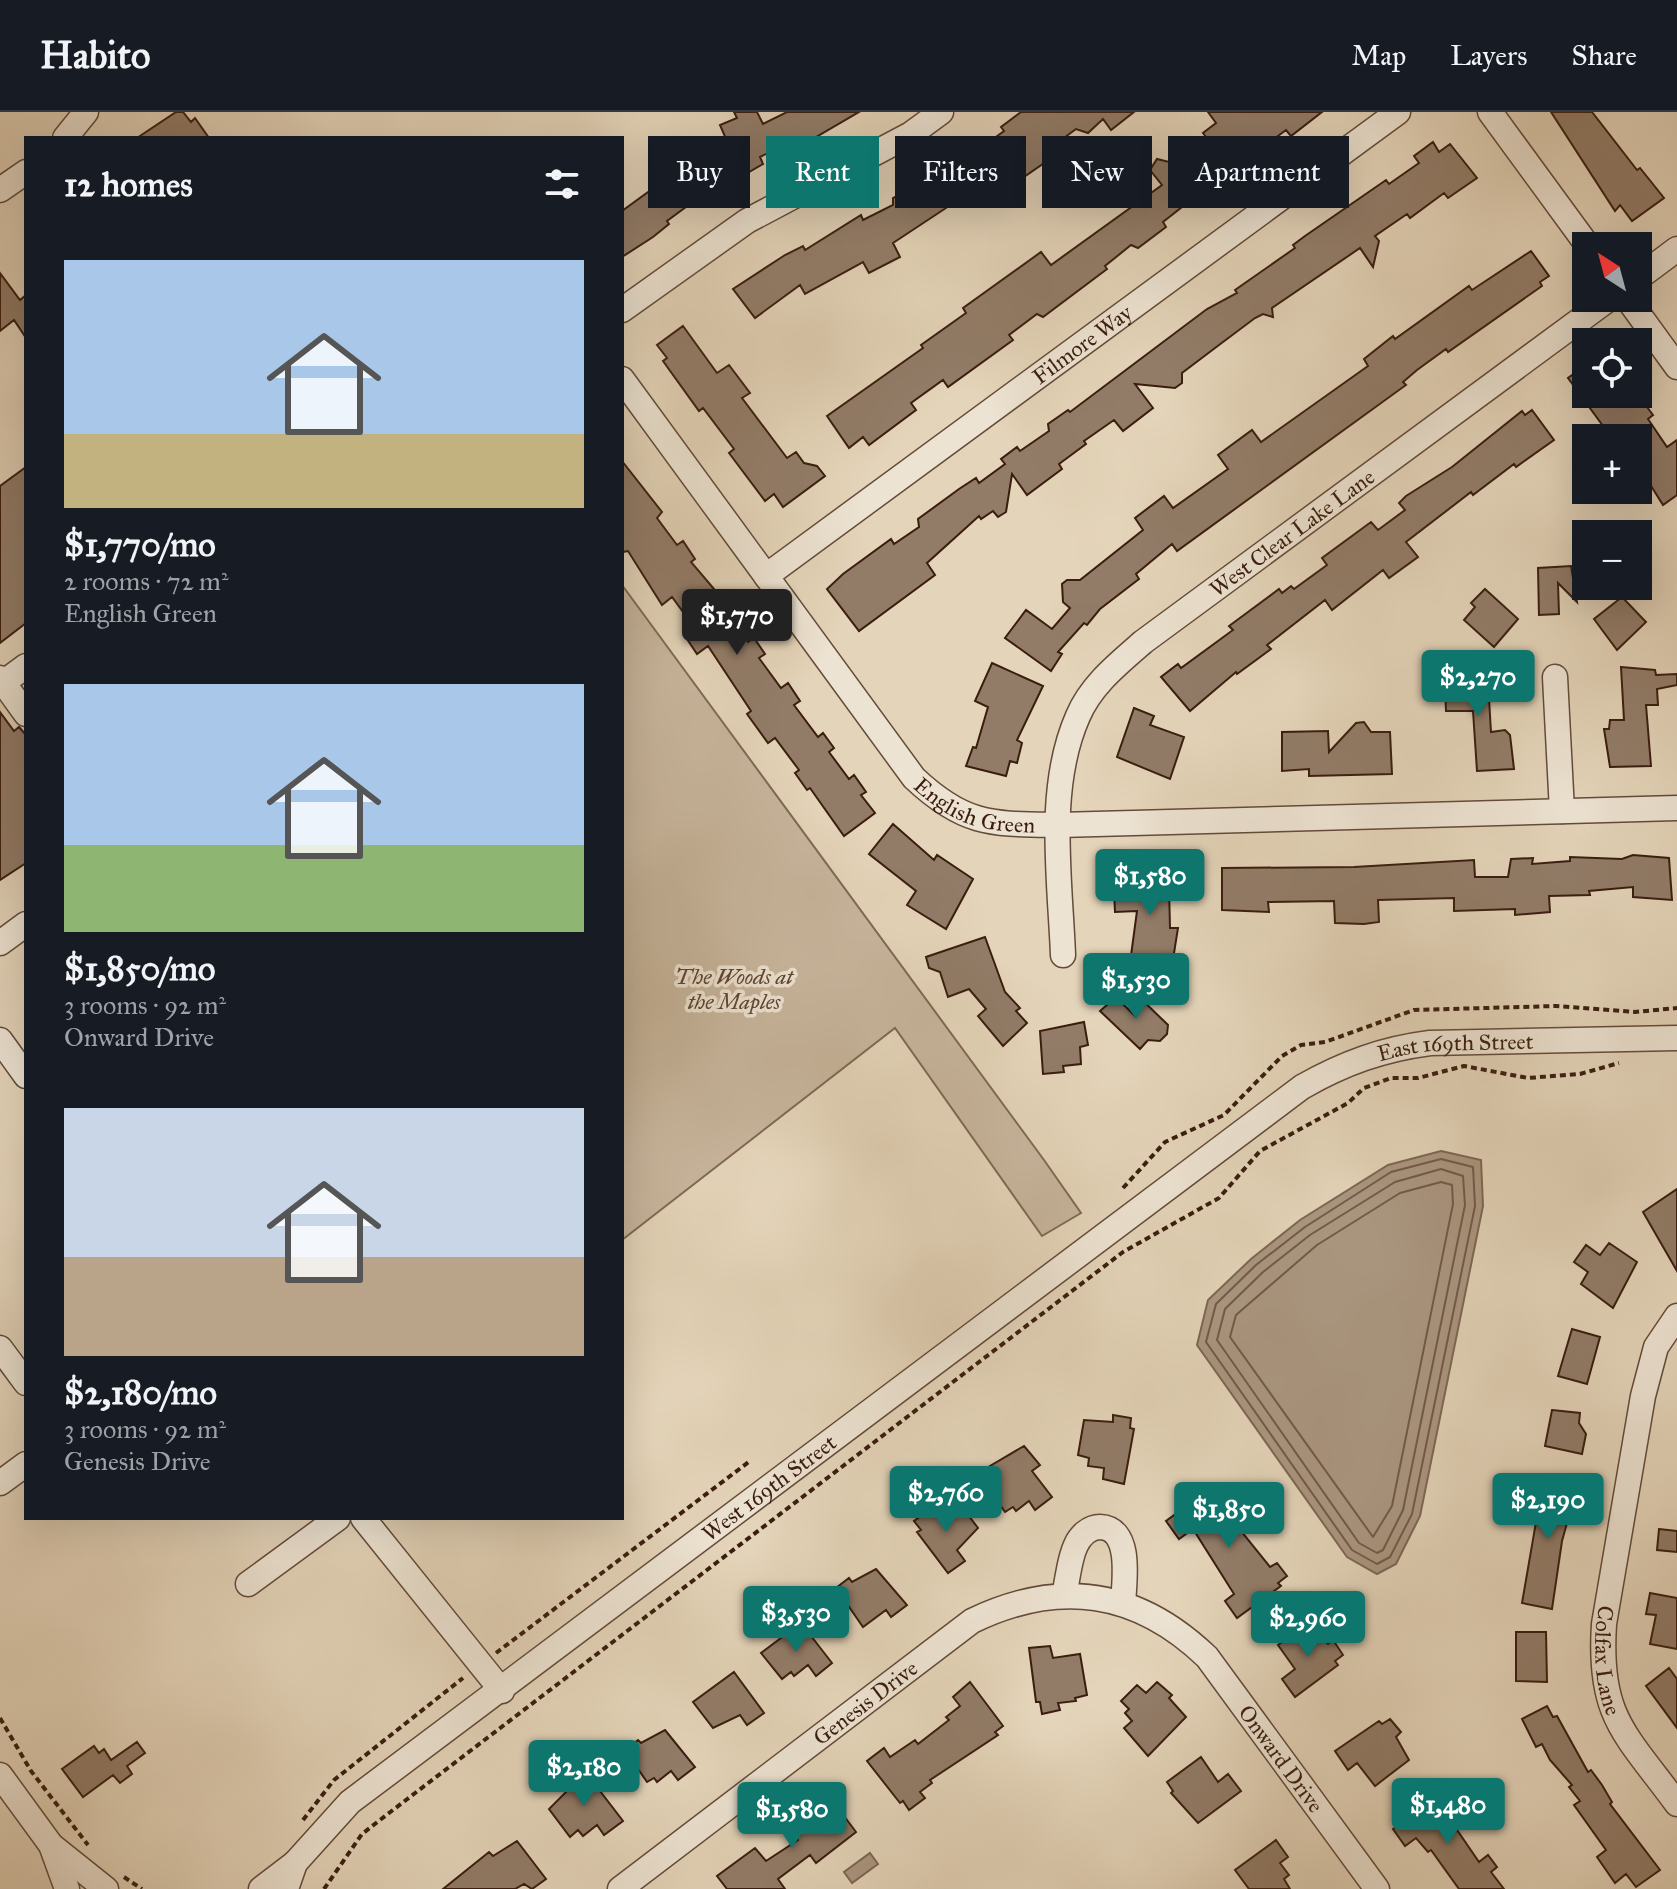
<!DOCTYPE html>
<html lang="en">
<head>
<meta charset="utf-8">
<style>
  :root { --surface:#171b24; --page:#242831; --text:#f1f3f6; --muted:#9ea1a6; --line:#363941; --accent:#0f766e }
  body { margin:0; font-family:"IM FELL Great Primer",serif; background:var(--page); color:var(--text); height:100vh; display:flex; flex-direction:column; font-size:30px; white-space:nowrap }
  * { box-sizing:border-box; margin:0 }
  p { font-size:26px; color:var(--muted) }
  .icon { flex:none; width:44px; height:44px; fill:none; stroke:currentColor; stroke-width:2; stroke-linecap:round; stroke-linejoin:round }
  .map { position:relative; flex:1; overflow:hidden }
  .details { position:absolute; left:24px; top:24px; width:600px; height:1384px; display:flex; flex-direction:column; background:var(--surface); border-radius:0px; box-shadow:0 8px 32px #0002 }
  .details>* { flex:none }
  .banner { position:absolute; left:648px; top:24px; width:760px; height:72px; display:flex; gap:16px }
  .needle { width:52px; rotate:324deg }
  .fabs { position:absolute; left:1572px; top:120px; display:grid; gap:16px }
  .fabs a { display:grid; place-items:center; width:80px; height:80px; border-radius:0px; background:var(--surface); box-shadow:0 8px 32px #0002; font-size:40px }
  .price { position:absolute; translate:-50% -68px; padding:0 18px; border-radius:8px; background:var(--accent); color:#fff; font-size:26px; line-height:52px; filter:drop-shadow(0 2px 4px #0008) }
  .price::after { content:''; position:absolute; left:50%; top:48px; width:24px; height:18px; margin-left:-12px; background:inherit; clip-path:polygon(0 0,100% 0,50% 100%) }
  .price.selected { background:#222; color:#fff }
  ul { padding:0; list-style:none }
  li { display:grid; align-content:center; gap:16px; height:424px; padding:0 40px }
  li span { display:grid; place-items:center; height:248px; border-radius:0px; color:#555 }
  li>.icon { margin-inline-start:auto }
  span .icon { width:144px; height:144px; fill:#fffc; stroke-width:1 }
  li b { font-size:34px }
  h2 { display:flex; justify-content:space-between; align-items:center; height:96px; padding:0 40px; font-size:34px }
  .pill { padding:0 28px; border-radius:0px; background:var(--surface); box-shadow:0 8px 32px #0002; font-size:28px; line-height:72px }
  .pill.selected { background:var(--accent); color:#fff }
  header { display:flex; align-items:center; gap:48px; box-sizing:border-box; height:112px; padding:0 40px; background:var(--surface); border-bottom:2px solid var(--line) }
  header strong { font-size:38px }
  nav { display:flex; gap:44px; margin-inline-start:auto; font-size:28px }
  .map>svg:first-child { display:block }
  .green { fill:#c7b59c; stroke:#806956; stroke-width:2 }
  .water { fill:#aa9680; stroke:#7d6653; stroke-width:2 }
  .lines { fill:none; stroke-linecap:round; stroke-linejoin:round }
  .shore { stroke:#725a48; stroke-width:2 }
  .building { fill:#927c68; stroke:#3a1d10; stroke-width:2 }
  .minor-casing { stroke:#644b3a; stroke-width:27 }
  .path { stroke:#3a1d10; stroke-width:4; stroke-dasharray:6 4; stroke-linecap:butt }
  .minor { stroke:#ede3d2; stroke-width:24 }
  .labels { text-anchor:middle; stroke-width:7; stroke-linejoin:round; paint-order:stroke }
  .street-label { font-size:22px; fill:#3a1d10; stroke:#ede3d2 }
  .park-label { font-size:22px; font-style:italic; fill:#5d4333; stroke:#ede3d2 }
</style>
</head>
<body>
<header>
<strong>Habito</strong>
<nav><a>Map</a><a>Layers</a><a>Share</a></nav>
</header>
<div class="map">
<svg width="1677" height="1777" viewBox="0 0 1677 1777">
  <rect width="100%" height="100%" fill="#e4d4b9"/>
  <filter id="stains"><feTurbulence type="fractalNoise" baseFrequency=".0025" numOctaves="4"/><feColorMatrix values="0 0 0 0 .2 0 0 0 0 .09 0 0 0 0 .02 0 0 0 .5 -.17"/></filter>
  <radialGradient id="worn" r=".72"><stop offset=".6" stop-color="#630" stop-opacity="0"/><stop offset="1" stop-color="#630" stop-opacity=".3"/></radialGradient>
  <path class="green" d="M622,473L1044,1048L1081,1101L1042,1124L895,916L622,1128Z"/>
  <path class="water" d="M1441,1039L1481,1048L1483,1094L1420,1404L1396,1452L1377,1462L1347,1445L1197,1233L1208,1188L1251,1147L1300,1108L1388,1053Z
    M562,1651L568,1658L565,1665L557,1666L551,1675L542,1674L539,1666L551,1654Z
    M870,1741L878,1752L852,1771L844,1760Z"/>
  <g class="lines">
    <path class="shore" d="M1441,1047L1473,1055L1475,1094L1412,1402L1390,1445L1377,1452L1352,1438L1206,1230L1216,1192L1256,1153L1305,1115L1391,1060Z
      M1441,1057L1463,1064L1465,1093L1403,1398L1383,1438L1377,1441L1359,1431L1217,1228L1225,1197L1263,1160L1310,1123L1395,1070Z
      M1441,1070L1452,1073L1453,1092L1392,1394L1373,1425L1230,1225L1236,1203L1317,1133L1400,1081Z"/>
  </g>
  <path class="building" d="M176,0H183L191,10L195,6L209,26H137Z
    M734,0H757L763,12L787,0H859L792,39L788,31L760,45L763,52L742,64L720,13L737,6Z
    M1021,0H1134L1111,18L1103,7L1088,21L1076,17L1045,40L1050,47L1018,69L1008,55L893,131L900,145L869,161L863,150L805,182L800,173L755,206L733,177L785,143L803,134L805,138L861,103L863,108L893,93V86L914,75L917,79L960,44L962,48L974,41L1004,19L1001,15Z
    M1208,0H1322L1291,24L1286,18L1260,37L1249,49L1251,52L1195,93L1191,88L1163,110L1166,115L1138,136L1131,133L1105,154L1107,157L1043,205L1037,202L1009,223L1013,228L948,275L943,268L911,291L916,298L869,333L863,325L849,336L827,304L923,236L921,233L966,201L963,196L1041,140L1051,153L1162,73L1150,58L1157,47L1169,50L1181,41L1197,63L1222,46L1203,21L1216,11Z
    M1551,0H1592L1637,58L1640,56L1664,86L1632,109L1620,93L1615,99Z
    M1433,30L1439,40L1450,32L1477,66L1448,86L1444,81L1410,106L1407,102L1375,124L1379,129L1373,155L1360,136L1272,196L1273,205L1263,202L1255,206L1219,233L1182,261V271L1175,276L1135,272L1153,296L1123,319L1114,308L1084,329L1086,332L1059,352L1062,357L1027,383L1012,362L1006,400L998,405L993,399L981,407L979,404L927,451L935,463L859,519L827,477L843,462L891,427L894,432L919,415L918,407L959,377L976,366L979,371L1005,352L1001,347L1017,335L1020,339L1049,319L1048,312L1068,298L1070,300L1207,197L1237,181L1235,178L1295,136L1293,133L1305,124L1386,68L1389,72L1419,51L1414,44Z
    M699,40L723,74L708,86L705,81L667,109L669,112L653,125L622,145V99L670,64L666,58Z
    M1531,139L1549,164L1540,170L1542,174L1448,240L1446,237L1417,258L1403,270L1406,273L1177,439L1172,432L1136,462L1139,467L1100,497L1087,513L1084,511L1058,540L1062,542L1051,559L1005,526L1026,498L1052,517L1070,496L1063,490L1062,472L1067,468H1080L1143,418L1135,406L1164,384L1173,396L1228,357L1218,343L1252,318L1261,330L1368,254L1364,247L1393,224L1395,227L1469,174L1472,178Z
    M0,161L20,188L26,183V226L14,208L0,219Z
    M683,214L717,261L729,253L750,281L742,286L787,346L796,340L804,351L817,354L825,364L783,395L774,382L765,389L729,341L734,337L703,296L699,299L663,249L667,246L657,233Z
    M1586,253V282H1637L1653,303L1648,307L1667,335L1677,328V383L1663,393L1638,353V326H1607L1600,316L1603,314L1568,266Z
    M1532,298L1554,328L1516,355L1514,352L1473,383L1471,380L1406,430L1418,445L1389,466L1383,458L1332,498L1325,488L1267,533L1271,537L1237,562L1236,560L1190,599L1161,565L1178,552L1181,556L1233,518L1229,514L1279,477L1282,481L1291,474L1294,477L1327,453L1322,446L1371,410L1378,418L1405,398L1399,391L1406,384L1452,355L1522,299L1525,303Z
    M622,349L662,400L657,406L677,433L683,429L695,447L691,450L731,497L727,501L748,530L754,526L765,542L759,546L781,576L788,571L800,589L794,593L818,625L823,621L834,636L829,640L849,667L854,663L866,680L861,683L875,701L844,724L810,676L807,678L795,661L799,658L775,626L768,631L747,602L751,599L708,534L697,542L687,527L697,519L672,485L662,493L628,439L623,440Z
    M26,355V511L0,531V374Z
    M1571,454L1577,490L1558,471L1559,502L1539,503L1538,456Z
    M1485,477L1518,507L1494,535L1464,508L1475,495L1471,491Z
    M1622,485L1646,510L1617,538L1594,507Z
    M992,551L1043,574L1017,628L1022,631L1017,651L1010,649L1006,664L966,654L973,635L976,636L988,595L975,589Z
    M1442,554H1478L1463,571L1488,570L1491,620L1505,618L1510,623L1514,657L1477,659L1473,599H1446L1445,574H1441Z
    M1621,555L1655,558L1656,563L1677,562V573L1657,577L1658,593H1646L1651,654L1610,655L1604,617H1609L1610,608H1624Z
    M1134,596L1154,604L1150,613L1184,625L1170,667L1117,645Z
    M0,600L14,619L19,615L26,623V751L0,768Z
    M1364,610L1371,620H1390L1392,662L1309,664V657L1282,659V620L1328,619L1329,640L1356,611Z
    M893,712L934,748L937,743L973,767L946,817L907,793L916,779L869,742Z
    M1633,743L1669,746L1672,788L1633,785V775L1589,779L1590,783L1549,784L1550,800L1515,803V797L1454,799V786L1378,788L1379,810L1364,812L1335,811L1334,789L1268,790L1269,800L1222,798V756L1354,755L1474,748L1475,765H1508L1511,747L1533,746L1532,752L1570,749V745L1622,747Z
    M1168,758L1169,762L1201,768L1200,772L1169,775L1170,816H1178L1171,860L1134,859V852L1130,851L1137,799L1115,800L1114,778L1119,777V761Z
    M985,825L1005,880L1020,896L1016,899L1027,911L1003,934L978,904L986,897L969,877L948,885L940,860L929,856L926,845Z
    M1134,880L1168,913L1167,922L1160,929L1148,928L1140,937L1100,899L1116,885L1134,903Z
    M1084,910L1088,933L1080,935L1081,952L1063,954L1064,960L1043,962L1040,919Z
    M1677,1077V1159L1643,1100Z
    M1609,1131L1637,1150L1613,1196L1581,1172L1588,1160L1574,1150L1586,1133L1600,1143Z
    M1572,1217L1600,1225L1587,1272L1558,1264Z
    M1552,1298L1580,1301L1579,1311L1586,1322L1582,1342L1545,1334Z
    M1113,1303L1131,1306L1130,1316L1134,1317L1124,1372L1103,1367L1104,1356L1088,1354L1089,1346L1078,1343L1084,1308L1113,1310Z
    M1024,1334L1040,1353L1032,1359L1052,1385L1035,1398L1029,1389L1016,1399L1013,1395L1005,1400L987,1374L999,1366L990,1354Z
    M1544,1364L1573,1369L1572,1378L1576,1379L1562,1429L1552,1497L1522,1491Z
    M1221,1376L1232,1390L1226,1394L1236,1407L1233,1409L1270,1455L1277,1451L1287,1464L1278,1471L1281,1474L1237,1506L1225,1489L1234,1482L1193,1417L1179,1427L1166,1409L1210,1377L1213,1381Z
    M959,1391L978,1416L957,1438L965,1449L948,1461L917,1420L921,1418L914,1409L938,1392L944,1401Z
    M1659,1417L1677,1419V1440L1657,1438Z
    M876,1457L907,1493L891,1505L886,1498L863,1515L836,1476L849,1466L852,1470Z
    M1650,1481L1677,1486V1537L1650,1532L1656,1503L1646,1502Z
    M801,1511L832,1551L816,1564L808,1553L794,1564L791,1560L782,1567L761,1541Z
    M1308,1512L1328,1532L1333,1528L1343,1543L1335,1549L1338,1553L1295,1585L1282,1567L1295,1557L1278,1533Z
    M1516,1520H1546L1547,1570L1516,1569Z
    M1050,1534L1053,1546L1080,1542L1087,1583L1075,1586L1076,1589L1058,1591L1060,1598L1042,1602L1040,1590H1036L1029,1536Z
    M1669,1556L1677,1567V1616L1646,1574Z
    M734,1560L764,1601L747,1613L740,1603L713,1616L693,1590Z
    M970,1570L1003,1614L995,1620L998,1623L930,1668L932,1671L920,1680L925,1686L909,1698L903,1689L900,1691L867,1649L884,1636L890,1645L915,1628L918,1632L949,1608L946,1605L960,1594L953,1585Z
    M1157,1570L1172,1583L1169,1586L1186,1605L1148,1644L1124,1616L1132,1609L1125,1601L1129,1597L1121,1589L1137,1573L1146,1581Z
    M1547,1594L1553,1605L1557,1604L1588,1660L1591,1658L1602,1673L1612,1690L1610,1692L1660,1758L1636,1775L1626,1762L1615,1771L1597,1745L1606,1738L1574,1693L1580,1689L1569,1675L1572,1673L1550,1648L1542,1632L1536,1635L1522,1607Z
    M1390,1607L1401,1620L1396,1625L1409,1648L1375,1674L1357,1651L1348,1658L1335,1639L1379,1609L1382,1612Z
    M665,1618L695,1655L678,1668L671,1659L657,1670L654,1666L647,1670L625,1638L638,1628L641,1631Z
    M137,1630L145,1641L127,1654L132,1662L120,1671L113,1663L83,1685L62,1657L94,1634L99,1641L104,1637L111,1648Z
    M1201,1645L1218,1670L1228,1662L1241,1679L1198,1711L1171,1681L1173,1679L1167,1670Z
    M580,1660L586,1668L590,1666L623,1709L604,1723L597,1713L583,1724L578,1718L570,1725L549,1697L569,1677L566,1671Z
    M826,1680L856,1720L816,1751L810,1743L778,1767L785,1777H727L717,1764L755,1736L766,1749L798,1728L792,1719L817,1701L810,1692Z
    M1445,1685L1461,1707L1453,1712L1479,1750L1488,1743L1497,1755L1491,1760L1504,1777H1459L1431,1738L1428,1740L1416,1726L1405,1734L1393,1717L1434,1687L1436,1691Z
    M1276,1728L1288,1745L1280,1751L1289,1763L1284,1767L1290,1777H1249L1235,1758Z
    M517,1729L546,1767L532,1777L524,1772L515,1777H443L489,1740L493,1744Z"/>
  <g class="lines">
    <defs>
      <g id="minor">
        <path d="M1490,0L1588,134"/>
        <path d="M65,26L86,0"/>
        <path d="M0,78L26,60"/>
        <path d="M1638,166L1677,137"/>
        <path d="M1627,186L1677,255"/>
        <path d="M622,198L747,109L911,22L941,0"/>
        <path id="s1" d="M622,267L914,666C965,714 992,712 1059,713L1677,696"/>
        <path id="s2" d="M766,464L1398,0"/>
        <path d="M1555,565L1562,699"/>
        <path d="M0,566L26,602"/>
        <path d="M0,573L26,554"/>
        <path d="M0,831L26,812"/>
        <path id="s3" d="M1063,843C1060,766 1046,676 1078,604C1091,573 1118,552 1143,530L1610,186"/>
        <path d="M0,928L26,964"/>
        <path id="s4" d="M1677,1204L1656,1235L1643,1284L1604,1512C1598,1605 1625,1621 1677,1692"/>
        <path d="M0,1236L26,1271"/>
        <path d="M0,1371L26,1352"/>
        <path d="M363,1406L502,1579"/>
        <path d="M248,1472L338,1406"/>
        <path d="M1064,1483C1068,1467 1069,1447 1076,1433C1080,1424 1089,1415 1100,1415C1133,1416 1124,1471 1123,1492"/>
        <path d="M0,1663L51,1733L106,1777"/>
        <path d="M51,1733L67,1777"/>
        <path id="s5" d="M295,1751L350,1690L1302,975C1344,951 1383,937 1430,931L1677,926"/>
        <path d="M261,1777L295,1751L286,1777"/>
        <path id="s6" d="M620,1777L972,1509C1059,1467 1137,1478 1207,1545L1377,1777"/>
      </g>
    </defs>
    <use href="#minor" class="minor-casing"/>
    <path class="path" d="M1123,1076L1165,1030L1224,1003L1282,944L1301,933L1325,930L1414,898L1556,894L1635,900L1677,896
      M496,1541L750,1349
      M0,1606L31,1659L88,1733
      M303,1708L334,1668L463,1566
      M124,1765L142,1777
      M324,1777L362,1722L389,1701L1123,1140L1219,1086L1260,1039L1348,991L1364,976L1391,966H1418L1464,954L1528,966L1580,962L1619,951"/>
    <use href="#minor" class="minor"/>
  </g>
  <g class="labels">
    <g class="street-label">
      <text dy="8" stroke="none"><textPath href="#s2" startOffset="392">Filmore Way</textPath></text>
      <text dy="8" stroke="none"><textPath href="#s3" startOffset="526">West Clear Lake Lane</textPath></text>
      <text dy="8" stroke="none"><textPath href="#s1" startOffset="564">English Green</textPath></text>
      <text dy="8" stroke="none"><textPath href="#s5" startOffset="1434">East 169th Street</textPath></text>
      <text dy="8" stroke="none"><textPath href="#s5" startOffset="606">West 169th Street</textPath></text>
      <text dy="8" stroke="none"><textPath href="#s4" startOffset="356">Colfax Lane</textPath></text>
      <text dy="8" stroke="none"><textPath href="#s6" startOffset="308">Genesis Drive</textPath></text>
      <text dy="8" stroke="none"><textPath href="#s6" startOffset="824">Onward Drive</textPath></text>
    </g>
    <g class="park-label">
      <text x="734" y="872">The Woods at<tspan x="734" dy="25">the Maples</tspan></text>
    </g>
  </g>
  <rect width="100%" height="100%" filter="url(#stains)"/>
  <rect width="100%" height="100%" fill="url(#worn)"/>
</svg>
<div class="fabs">
<a><svg class="needle" viewBox="-14 -14 28 28"><path d="M0-13l5 13h-10z" fill="#e53935"/><path d="M0 13l5-13h-10z" fill="#9ea1a6"/></svg></a>
<a><svg class="icon" aria-label="locate" viewBox="0 0 24 24"><circle cx="12" cy="12" r="6"/><path d="M12 2v4M12 18v4M2 12h4M18 12h4"/></svg></a>
<a>+</a>
<a>−</a>
</div>
<b class="price selected" style="left:737px;top:545px">$1,770</b>
<b class="price" style="left:1478px;top:606px">$2,270</b>
<b class="price" style="left:1150px;top:805px">$1,580</b>
<b class="price" style="left:1136px;top:909px">$1,530</b>
<b class="price" style="left:946px;top:1422px">$2,760</b>
<b class="price" style="left:1548px;top:1429px">$2,190</b>
<b class="price" style="left:1229px;top:1438px">$1,850</b>
<b class="price" style="left:796px;top:1542px">$3,530</b>
<b class="price" style="left:1308px;top:1547px">$2,960</b>
<b class="price" style="left:584px;top:1696px">$2,180</b>
<b class="price" style="left:1448px;top:1734px">$1,480</b>
<b class="price" style="left:792px;top:1738px">$1,580</b>
<div class="banner">
<a class="pill">Buy</a>
<a class="pill selected">Rent</a>
<a class="pill">Filters</a>
<a class="pill">New</a>
<a class="pill">Apartment</a>
</div>
<section class="details">
<h2>12 homes<svg class="icon" aria-label="filters" viewBox="0 0 24 24"><path d="M4 7h16M4 17h16"/><circle cx="9" cy="7" r="2"/><circle cx="15" cy="17" r="2"/></svg></h2>
<ul>
<li><span style="background:linear-gradient(#a9c7e8 70%,#c2b280 0)"><svg class="icon" aria-label="home" viewBox="0 0 24 24"><path d="M3 11l9-7 9 7M6 9v11h12V9"/></svg></span><div><b>$1,770/mo</b><p>2 rooms · 72 m²</p><p>English Green</p></div></li>
<li><span style="background:linear-gradient(#a9c7e8 65%,#8fb573 0)"><svg class="icon" aria-label="home" viewBox="0 0 24 24"><path d="M3 11l9-7 9 7M6 9v11h12V9"/></svg></span><div><b>$1,850/mo</b><p>3 rooms · 92 m²</p><p>Onward Drive</p></div></li>
<li><span style="background:linear-gradient(#c9d6e8 60%,#b9a48a 0)"><svg class="icon" aria-label="home" viewBox="0 0 24 24"><path d="M3 11l9-7 9 7M6 9v11h12V9"/></svg></span><div><b>$2,180/mo</b><p>3 rooms · 92 m²</p><p>Genesis Drive</p></div></li>
</ul>
</section>
</div>
</body>
</html>
